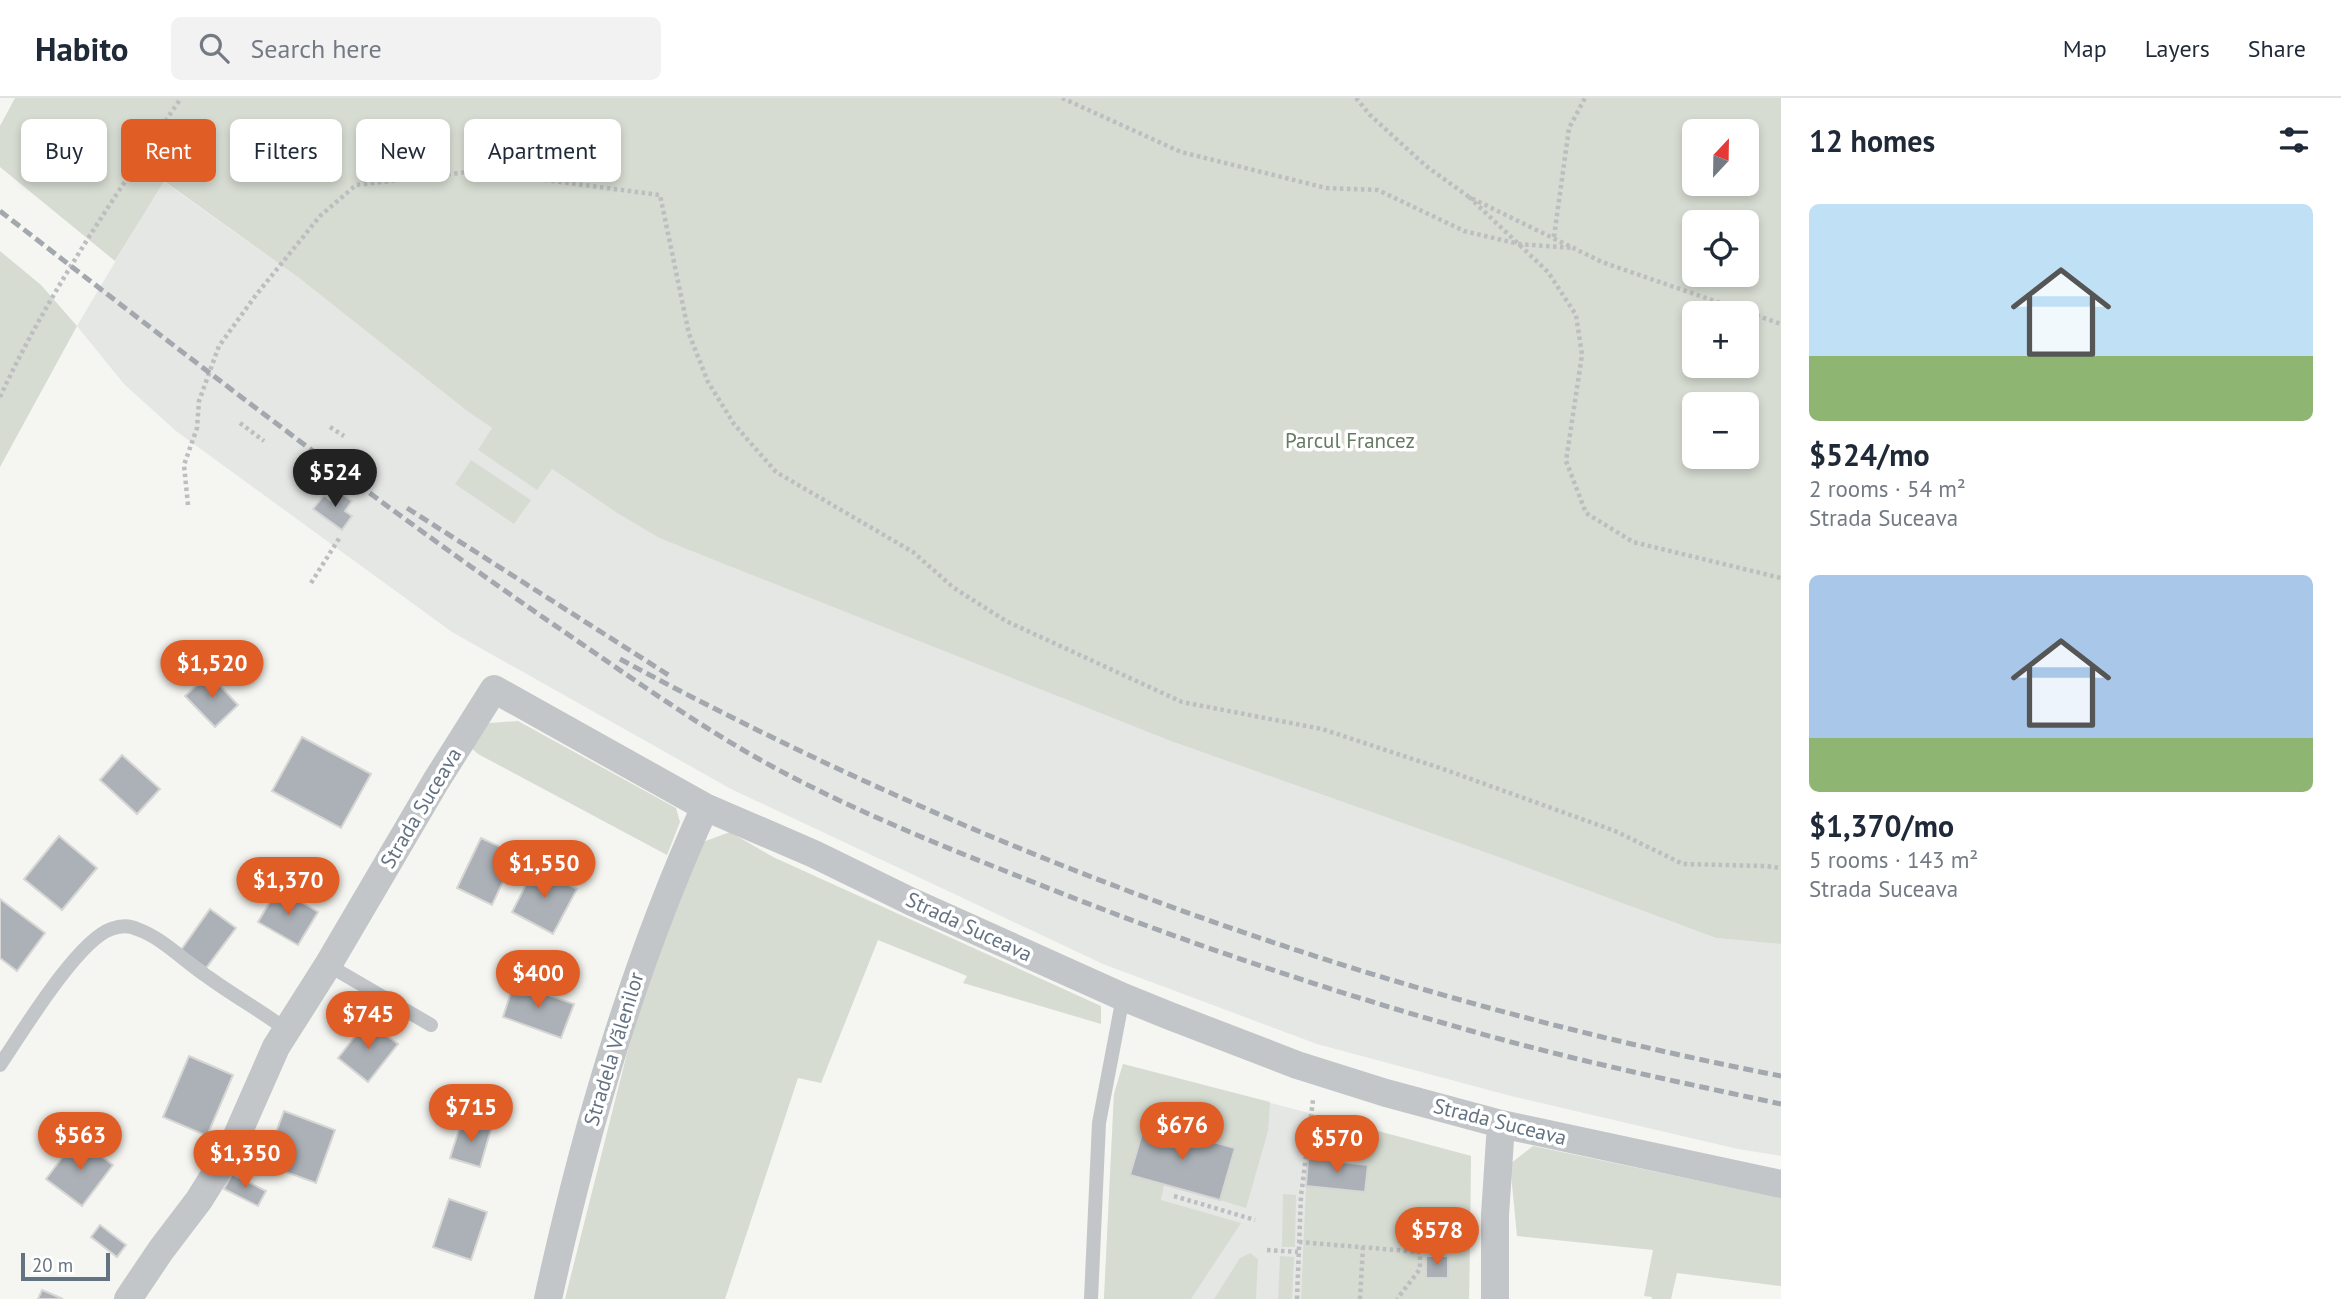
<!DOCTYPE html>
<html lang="en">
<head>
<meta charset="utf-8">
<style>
  :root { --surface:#fff; --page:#f2f2f3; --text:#1f2937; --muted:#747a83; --line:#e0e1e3; --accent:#e05d26 }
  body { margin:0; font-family:"PT Sans",sans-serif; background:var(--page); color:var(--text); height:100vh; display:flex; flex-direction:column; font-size:26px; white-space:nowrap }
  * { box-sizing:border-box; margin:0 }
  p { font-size:23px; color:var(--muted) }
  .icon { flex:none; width:38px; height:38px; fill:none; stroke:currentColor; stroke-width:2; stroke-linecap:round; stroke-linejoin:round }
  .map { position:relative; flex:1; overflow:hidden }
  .drawer { display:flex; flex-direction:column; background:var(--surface); width:560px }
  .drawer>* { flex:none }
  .hud { position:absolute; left:21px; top:21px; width:665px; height:63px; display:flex; gap:14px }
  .needle { width:46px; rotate:22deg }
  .controls { position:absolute; left:1682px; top:21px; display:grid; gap:14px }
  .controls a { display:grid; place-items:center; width:77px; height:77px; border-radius:10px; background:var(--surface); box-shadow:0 4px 10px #0003; font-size:35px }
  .scale { position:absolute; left:21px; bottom:18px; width:89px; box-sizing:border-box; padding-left:7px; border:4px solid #647382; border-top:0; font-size:19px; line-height:24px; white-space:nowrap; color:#647382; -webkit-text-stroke:5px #fff; paint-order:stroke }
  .price { position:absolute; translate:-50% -60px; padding:0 16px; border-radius:24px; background:var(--accent); color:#fff; font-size:23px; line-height:46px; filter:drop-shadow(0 2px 4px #0008) }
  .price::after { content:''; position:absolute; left:50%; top:42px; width:21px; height:16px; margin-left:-10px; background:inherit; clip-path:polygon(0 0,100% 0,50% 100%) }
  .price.current { background:#222; color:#fff }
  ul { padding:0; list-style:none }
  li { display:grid; align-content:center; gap:14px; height:371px; padding:0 28px }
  li span { display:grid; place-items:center; height:217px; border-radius:10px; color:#555 }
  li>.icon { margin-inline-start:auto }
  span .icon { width:126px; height:126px; fill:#fffc; stroke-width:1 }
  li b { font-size:30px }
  h2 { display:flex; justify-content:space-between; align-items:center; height:84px; padding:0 28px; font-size:30px }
  .pill { padding:0 24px; border-radius:10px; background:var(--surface); box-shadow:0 4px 10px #0003; font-size:24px; line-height:63px }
  .pill.current { background:var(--accent); color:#fff }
  header { display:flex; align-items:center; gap:42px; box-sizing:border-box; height:98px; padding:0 35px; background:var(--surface); border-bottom:2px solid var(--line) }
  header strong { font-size:33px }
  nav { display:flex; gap:38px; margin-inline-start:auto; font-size:24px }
  .search { width:490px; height:63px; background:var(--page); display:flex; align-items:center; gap:18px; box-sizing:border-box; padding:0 24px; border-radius:10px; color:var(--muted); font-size:26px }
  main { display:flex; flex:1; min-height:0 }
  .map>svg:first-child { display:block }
  .built { fill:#e5e7e5 }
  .green { fill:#d6dcd2; fill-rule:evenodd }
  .building { fill:#abb1b7; stroke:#d6d6d4; stroke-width:2 }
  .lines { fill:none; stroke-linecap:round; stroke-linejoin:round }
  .path { stroke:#bcbec0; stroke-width:4.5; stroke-dasharray:3.5 3.5; stroke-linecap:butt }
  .lane { stroke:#c2c6c9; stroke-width:14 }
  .street { stroke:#c2c6c9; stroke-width:28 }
  .rail { stroke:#a3a8ae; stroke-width:5; stroke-dasharray:10 5; stroke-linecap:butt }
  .labels { text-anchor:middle; stroke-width:7; stroke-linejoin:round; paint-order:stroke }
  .park-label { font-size:21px; fill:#667963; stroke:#fff }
  .street-label { font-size:21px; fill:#647382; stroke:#fff }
</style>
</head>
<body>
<header>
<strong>Habito</strong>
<div class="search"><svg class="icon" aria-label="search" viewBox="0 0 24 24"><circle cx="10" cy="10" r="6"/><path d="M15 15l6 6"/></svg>Search here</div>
<nav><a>Map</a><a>Layers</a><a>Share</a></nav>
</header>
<main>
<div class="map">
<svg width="1781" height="1201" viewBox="0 0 1781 1201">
  <rect width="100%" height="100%" fill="#f5f5f1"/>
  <path class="built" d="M163,83L299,180L467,313L617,415L659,440L894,532L1716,840L1781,846V1058L1738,1051L1511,998L1317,946L1103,866L731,691L452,534L176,333L124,286L77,228Z
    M1123,966L1471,1058L1469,1201H1104L1114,996Z"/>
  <path class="green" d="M15,0H1781V846L1716,840L1496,758L1171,643L659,440L617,415L552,371L537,392L478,352L492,330L467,313L299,180L164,83L115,163L0,69V28ZM1694,33H1746V86H1694ZM1694,124H1746V177H1694ZM1746,215V268H1694V215ZM1746,306V359H1694V306Z
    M0,153L41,187L77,228L0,369Z
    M471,362L531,402L514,426L455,386Z
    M518,623L676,710L680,724L667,757L478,656L469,648L489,625Z
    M730,734L773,759L1101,908V926L963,885L967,878L878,842L821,985L798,980L725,1201H565L644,888L703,744Z
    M1123,966L1270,1004L1268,1033L1246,1110L1220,1102L1234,1050L1145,1026L1130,1077L1164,1087L1161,1102L1241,1125L1191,1201H1104L1114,996Z
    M1322,1018L1471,1058L1469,1201H1301L1306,1088L1365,1094L1367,1067L1308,1060Z
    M1533,1048L1781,1100V1188L1677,1175L1671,1201H1652V1199L1644,1198L1653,1152L1517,1138L1510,1066Z
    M1283,1096L1296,1097L1295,1149H1282Z
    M1250,1155L1258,1161L1256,1201H1214L1240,1160Z
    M1280,1158L1294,1159L1292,1201H1278Z"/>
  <path class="building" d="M337,392L352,403L345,413L352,418L342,432L313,411L324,397L330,402Z
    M209,576L238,607L215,629L185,598Z
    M302,639L371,676L341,730L272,693Z
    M122,657L160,691L137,716L100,682Z
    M59,738L97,770L62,812L24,781Z
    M481,740L516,756L492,807L457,790Z
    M535,769L577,791L553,836L512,814Z
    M278,790L318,814L298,847L258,824Z
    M0,801L45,835L17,873L0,860Z
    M210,811L236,830L206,870L181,852Z
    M514,885L574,906L561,940L503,919Z
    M367,923L398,946L368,984L338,960Z
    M189,958L233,977L207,1038L163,1019Z
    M284,1013L335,1032L316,1085L264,1066Z
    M462,1022L491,1031L480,1069L450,1060Z
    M1145,1025L1235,1050L1220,1102L1130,1077Z
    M77,1040L113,1067L82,1108L46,1081Z
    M1308,1060L1368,1067L1365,1094L1306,1088Z
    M232,1076L266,1093L258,1108L224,1091Z
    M449,1101L487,1114L471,1162L433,1149Z
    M100,1127L126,1147L117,1159L91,1139Z
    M1426,1158H1448V1180H1426Z
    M42,1192L63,1201H38Z"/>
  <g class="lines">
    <path class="path" d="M1062,0L1181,54L1326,90L1378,92L1464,133L1519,146L1575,150
      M1356,0L1370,17L1426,68L1469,99L1602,164L1781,226
      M1469,99L1548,174L1576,217L1582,257L1566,363L1586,415L1633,444L1781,480
      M1554,139L1569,30L1585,0
      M0,299C49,193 116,97 181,0
      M240,325L264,343
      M330,329L344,338
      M188,407L184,367L197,330L199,303L219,248L256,197L320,118L356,87L476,73L660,97L689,236L708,284L734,326L776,374L913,454L954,490L1006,523L1182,604L1322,631L1446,672L1615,733L1683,766L1765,768L1781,770
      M311,485L340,439
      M1174,1098L1255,1122
      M1299,1144L1420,1154V1171L1397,1201
      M1267,1152L1298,1154
      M1297,1201L1301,1098L1313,1002
      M1360,1201L1363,1149"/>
    <path class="lane" d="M328,867L431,927
      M0,967C21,936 77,843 111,831C119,828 129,827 137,831C163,840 185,864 208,879C234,898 263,914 288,933
      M1091,1201L1099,1025L1123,899"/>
    <path class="street" d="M128,1201L161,1152L199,1102L232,1049L276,949L328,867L436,683L494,591L705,709L814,756L912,804L1123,899L1170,918L1297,967L1386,995L1501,1026L1781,1086
      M548,1201C585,1032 633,867 705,709
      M1495,1201V1117L1501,1026"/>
    <path class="rail" d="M0,113C179,252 358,391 544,520C625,575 705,634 792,679C869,719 952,752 1033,784C1178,842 1325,892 1475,934C1576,963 1679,984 1781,1006
      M407,410L670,578
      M620,561C984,758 1375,899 1781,978"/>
  </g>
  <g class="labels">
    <g class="park-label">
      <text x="1350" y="350">Parcul Francez</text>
    </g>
    <g class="street-label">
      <text transform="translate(421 710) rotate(-59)" y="7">Strada Suceava</text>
      <text transform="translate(969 829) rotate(25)" y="7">Strada Suceava</text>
      <text transform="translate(614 951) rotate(-73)" y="7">Stradela Vălenilor</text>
      <text transform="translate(1500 1024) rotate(14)" y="7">Strada Suceava</text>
    </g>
  </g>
</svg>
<div class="controls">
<a><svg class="needle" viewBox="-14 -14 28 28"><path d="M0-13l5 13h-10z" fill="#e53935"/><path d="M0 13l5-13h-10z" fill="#747a83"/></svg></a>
<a><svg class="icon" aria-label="locate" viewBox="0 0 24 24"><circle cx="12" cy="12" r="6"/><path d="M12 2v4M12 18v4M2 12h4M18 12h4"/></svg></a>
<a>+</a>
<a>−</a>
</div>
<div class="scale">20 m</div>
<b class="price current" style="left:335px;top:411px">$524</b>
<b class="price" style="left:212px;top:602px">$1,520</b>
<b class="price" style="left:544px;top:802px">$1,550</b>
<b class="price" style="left:288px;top:819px">$1,370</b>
<b class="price" style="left:538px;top:912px">$400</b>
<b class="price" style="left:368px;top:953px">$745</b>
<b class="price" style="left:471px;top:1046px">$715</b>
<b class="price" style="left:1182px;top:1064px">$676</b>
<b class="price" style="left:80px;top:1074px">$563</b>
<b class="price" style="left:1337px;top:1077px">$570</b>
<b class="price" style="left:245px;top:1092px">$1,350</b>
<b class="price" style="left:1437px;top:1169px">$578</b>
<div class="hud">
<a class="pill">Buy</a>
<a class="pill current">Rent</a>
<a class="pill">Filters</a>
<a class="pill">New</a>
<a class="pill">Apartment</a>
</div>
</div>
<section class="drawer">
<h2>12 homes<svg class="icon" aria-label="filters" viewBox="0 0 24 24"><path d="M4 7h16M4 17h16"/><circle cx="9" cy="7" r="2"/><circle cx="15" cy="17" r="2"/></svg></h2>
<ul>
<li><span style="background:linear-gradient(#bfe0f5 70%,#8fb573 0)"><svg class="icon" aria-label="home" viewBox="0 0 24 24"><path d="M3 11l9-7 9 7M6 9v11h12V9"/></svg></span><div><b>$524/mo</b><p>2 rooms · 54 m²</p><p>Strada Suceava</p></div></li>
<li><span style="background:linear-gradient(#a9c7e8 75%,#8fb573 0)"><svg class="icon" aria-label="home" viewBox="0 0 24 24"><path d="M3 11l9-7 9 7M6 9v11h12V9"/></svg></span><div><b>$1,370/mo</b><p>5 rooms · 143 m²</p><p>Strada Suceava</p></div></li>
</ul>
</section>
</main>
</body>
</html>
